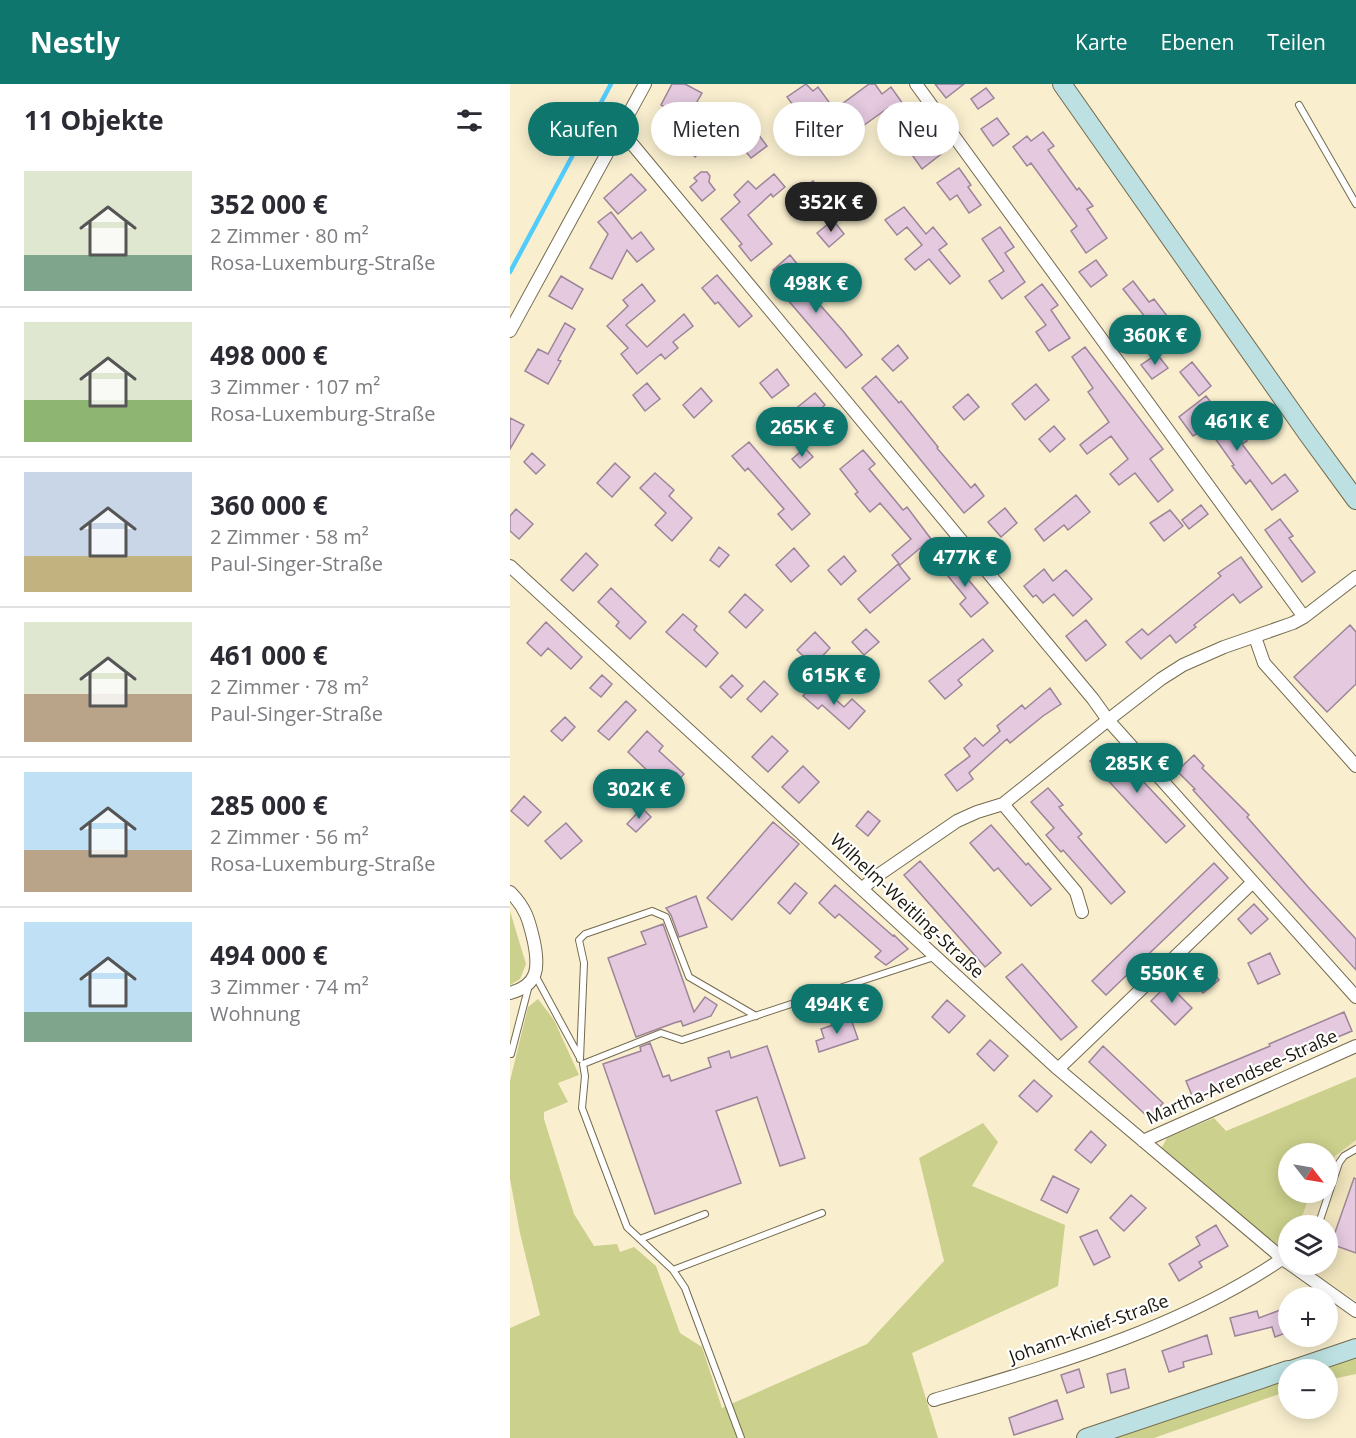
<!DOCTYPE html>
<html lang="de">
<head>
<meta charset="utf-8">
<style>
  :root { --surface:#fff; --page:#f2f2f3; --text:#2b2b33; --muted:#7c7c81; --line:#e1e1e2; --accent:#0f766e }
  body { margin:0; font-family:"Open Sans",sans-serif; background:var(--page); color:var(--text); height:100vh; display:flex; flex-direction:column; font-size:22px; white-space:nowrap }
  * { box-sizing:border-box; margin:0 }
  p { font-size:20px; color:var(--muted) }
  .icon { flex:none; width:33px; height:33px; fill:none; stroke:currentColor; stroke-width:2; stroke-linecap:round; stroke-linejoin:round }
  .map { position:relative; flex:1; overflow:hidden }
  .sheet { display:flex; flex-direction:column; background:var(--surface); width:510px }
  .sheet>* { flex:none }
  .top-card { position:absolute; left:18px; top:18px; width:570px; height:54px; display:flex; gap:12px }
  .needle { width:39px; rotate:121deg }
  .tools { position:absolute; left:768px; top:1059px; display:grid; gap:12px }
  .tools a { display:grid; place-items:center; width:60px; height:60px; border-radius:50%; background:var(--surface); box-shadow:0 3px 15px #0003; font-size:30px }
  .price { position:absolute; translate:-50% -51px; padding:0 14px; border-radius:21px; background:var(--accent); color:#fff; font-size:20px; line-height:39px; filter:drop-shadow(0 2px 3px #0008) }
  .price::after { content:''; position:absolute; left:50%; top:36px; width:18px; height:14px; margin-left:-9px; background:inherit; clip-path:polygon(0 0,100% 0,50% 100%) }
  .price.selected { background:#222; color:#fff }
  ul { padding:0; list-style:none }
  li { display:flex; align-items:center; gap:18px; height:150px; padding:0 24px }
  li+li { border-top:2px solid var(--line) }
  li span { display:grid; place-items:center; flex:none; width:168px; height:120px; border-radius:0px; color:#555 }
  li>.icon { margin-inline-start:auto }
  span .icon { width:72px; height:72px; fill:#fffc; stroke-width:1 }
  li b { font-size:26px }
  h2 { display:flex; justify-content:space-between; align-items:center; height:72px; padding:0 24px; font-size:26px }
  .chip { padding:0 21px; border-radius:27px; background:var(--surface); box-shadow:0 3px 15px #0003; font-size:21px; line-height:54px }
  .chip.selected { background:var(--accent); color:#fff }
  header { display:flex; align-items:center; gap:36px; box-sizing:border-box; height:84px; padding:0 30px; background:var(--accent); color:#fff }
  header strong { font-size:28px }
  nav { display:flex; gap:33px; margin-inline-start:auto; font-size:21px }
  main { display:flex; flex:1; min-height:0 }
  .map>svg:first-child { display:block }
  .built { fill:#efe3bc; fill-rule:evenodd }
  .green { fill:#cbd08c }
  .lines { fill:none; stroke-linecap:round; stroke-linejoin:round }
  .stream { stroke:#52ccfb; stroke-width:4.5 }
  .building { fill:#e4c9df; stroke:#9d8499; stroke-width:1.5 }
  .service-casing { stroke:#746b4f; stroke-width:8 }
  .minor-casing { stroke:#746b4f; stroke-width:14 }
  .secondary-casing { stroke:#746b4f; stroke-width:20 }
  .service { stroke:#fff; stroke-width:6 }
  .minor { stroke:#fff; stroke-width:12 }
  .secondary { stroke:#bde1e2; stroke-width:18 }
  .labels { text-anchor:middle; stroke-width:4.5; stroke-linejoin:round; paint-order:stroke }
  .street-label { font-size:18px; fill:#1b170c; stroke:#fff }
</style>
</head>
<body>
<header>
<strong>Nestly</strong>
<nav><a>Karte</a><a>Ebenen</a><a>Teilen</a></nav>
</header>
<main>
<section class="sheet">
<h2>11 Objekte<svg class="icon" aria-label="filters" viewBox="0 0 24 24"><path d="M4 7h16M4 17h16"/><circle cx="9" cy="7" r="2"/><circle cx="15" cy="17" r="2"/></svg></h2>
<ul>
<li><span style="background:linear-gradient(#dfe7d0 70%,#7fa58c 0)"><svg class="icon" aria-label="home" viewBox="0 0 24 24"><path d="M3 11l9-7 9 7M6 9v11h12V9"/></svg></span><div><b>352 000 €</b><p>2 Zimmer · 80 m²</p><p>Rosa-Luxemburg-Straße</p></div></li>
<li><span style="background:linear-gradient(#dfe7d0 65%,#8fb573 0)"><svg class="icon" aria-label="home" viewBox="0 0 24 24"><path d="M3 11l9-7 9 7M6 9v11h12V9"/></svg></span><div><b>498 000 €</b><p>3 Zimmer · 107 m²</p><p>Rosa-Luxemburg-Straße</p></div></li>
<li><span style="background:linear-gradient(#c9d6e8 70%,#c2b280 0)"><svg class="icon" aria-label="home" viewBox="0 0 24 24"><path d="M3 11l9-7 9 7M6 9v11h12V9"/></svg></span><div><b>360 000 €</b><p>2 Zimmer · 58 m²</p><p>Paul-Singer-Straße</p></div></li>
<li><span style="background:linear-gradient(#dfe7d0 60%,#b9a48a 0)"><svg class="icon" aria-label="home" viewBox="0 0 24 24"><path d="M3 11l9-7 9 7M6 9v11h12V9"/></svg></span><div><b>461 000 €</b><p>2 Zimmer · 78 m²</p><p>Paul-Singer-Straße</p></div></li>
<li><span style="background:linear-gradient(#bfe0f5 65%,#b9a48a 0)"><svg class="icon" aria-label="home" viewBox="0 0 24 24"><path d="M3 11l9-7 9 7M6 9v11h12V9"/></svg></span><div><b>285 000 €</b><p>2 Zimmer · 56 m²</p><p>Rosa-Luxemburg-Straße</p></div></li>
<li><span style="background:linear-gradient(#bfe0f5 75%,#7fa58c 0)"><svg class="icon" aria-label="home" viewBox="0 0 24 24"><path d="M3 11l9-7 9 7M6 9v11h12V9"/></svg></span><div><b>494 000 €</b><p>3 Zimmer · 74 m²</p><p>Wohnung</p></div></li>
</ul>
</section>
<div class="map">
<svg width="846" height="1354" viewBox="0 0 846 1354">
  <rect width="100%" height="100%" fill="#f9efcf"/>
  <path class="built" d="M846,1026V1217L793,1181L818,1180V1142H778V1173L765,1166L736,1071ZM778,1070H818V1108H778Z"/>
  <path class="green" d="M0,827L16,880L10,895L0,901Z
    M28,915L44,936L69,991L48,999L58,1018L34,1028V1035L64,1130L84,1162L107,1160L110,1168L124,1163L146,1182L170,1249L192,1263L212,1324L357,1260L434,1177L409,1074L473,1039L488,1058L462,1102L555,1141L548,1202L402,1269L428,1354H0V1244L30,1231L10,1149L0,1095V997L18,923Z
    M846,993V1056L825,1072L818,1086V1070H778V1108L800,1109L790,1139L796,1141L778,1142V1164L765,1166L651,1065L657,1054L704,1034L716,1047Z
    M846,1274V1290L818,1296V1286H806Z
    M778,1294V1307L644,1354H602Z"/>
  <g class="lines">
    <path class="stream" d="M0,188L101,0"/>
  </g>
  <path class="building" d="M162,0H175L192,9L177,35L151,21Z
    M296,0L303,7L308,3L319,18L294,36L277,13Z
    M359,0H365L372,10L381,3L398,27L404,23L435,67L412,85L400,68L407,63L378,24L350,44L332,20Z
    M425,0H454L436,14Z
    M476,4L484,14L468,25L461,15Z
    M487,34L499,50L483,62L471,45Z
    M192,40L205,56L185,73L172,57Z
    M244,45L257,62L241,74L228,58Z
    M533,48L544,62L538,66L567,106L569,104L583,122L577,125L597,154L576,169L561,147L567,142L521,79L517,82L503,63L517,52L521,57Z
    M449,84L461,101L458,103L471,121L459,129L447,111L440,116L427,99Z
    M191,88H197L200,92L199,98L205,106L192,117L180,103L187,97L184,94Z
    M121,90L136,106L108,130L94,114Z
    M264,90L275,103L263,113L261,110L238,131L262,160L241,177L229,162L232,160L211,135L230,118L224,111L238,97L246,105Z
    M303,97L314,110L297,124L286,110Z
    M394,123L416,150L423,143L437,160L429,166L450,192L440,200L419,175L405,186L395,175L412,161L397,143L387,151L375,136Z
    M101,128L122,155L131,148L144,165L127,178L117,166L102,195L80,184L98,150L88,138Z
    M323,136L334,150L319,163L307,149Z
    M490,143L504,163L495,169L515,198L492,215L479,197L494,187L472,155Z
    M280,171L296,191L289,197L333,247L352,271L336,284L277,215L283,210L263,186Z
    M586,176L597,191L581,203L569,188Z
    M207,191L242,232L229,243L208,218L205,220L192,204Z
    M51,192L73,205L62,225L39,212Z
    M623,197L639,218L644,215L661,237L647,248L613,205Z
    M132,200L145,217L116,241L137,263L174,230L183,242L163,258L168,264L155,275L151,270L127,290L111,270L118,264L97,242L118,222L113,216Z
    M532,200L548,221L541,226L560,254L539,267L526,248L536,241L515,213Z
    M55,239L65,245L48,276L51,277L38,300L15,287L28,265L38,270Z
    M388,261L398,274L383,287L372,275Z
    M575,263L653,365L640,375L663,406L648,418L625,389L609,401L600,390L618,375L601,352L577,370L570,361L599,338L578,308L583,304L562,273Z
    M647,270L658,284L642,295L631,281Z
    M682,278L701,302L689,312L670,288Z
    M267,285L279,301L262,314L250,299Z
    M366,292L389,319L391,317L399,327L428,363L427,364L461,404L465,400L474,412L454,429L352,304Z
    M137,299L150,315L135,327L123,311Z
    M526,300L539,316L515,336L502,320Z
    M191,304L202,317L184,334L173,321Z
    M305,309L315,321L294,339L284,326Z
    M458,310L469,323L454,336L443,323Z
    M696,312L718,340L723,337L737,357L732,360L762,400L775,390L788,407L762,426L740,396L736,400L722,382L724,381L697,343L683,352L669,333Z
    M0,334L14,341L0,365Z
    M544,342L555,355L540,368L529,355Z
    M239,358L300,430L282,446L268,430L274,425L238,384L235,387L222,372Z
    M295,364L303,373L290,384L282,375Z
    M353,366L365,380L359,385L393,426L397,423L421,455L390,481L382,471L401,455L370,419L360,428L345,410L348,408L330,385Z
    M22,369L35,381L26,390L14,378Z
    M105,379L120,393L102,413L87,399Z
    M145,389L164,406L159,412L182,434L162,457L145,441L156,429L130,404Z
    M566,411L580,428L558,446L554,441L534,457L525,445Z
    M691,421L698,430L679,445L672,436Z
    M495,424L507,439L491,453L478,438Z
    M6,425L23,440L9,455L0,447V432Z
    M660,426L673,442L654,457L640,439Z
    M770,435L783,452L779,454L805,488L792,498L755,446Z
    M209,463L219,471L209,483L200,476Z
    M284,464L299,482L281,498L266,481Z
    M76,469L88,481L63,507L51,496Z
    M334,472L346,487L331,501L318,486Z
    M731,473L752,503L730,519L723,510L684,541L686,543L666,559L660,551L631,575L616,558L632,545L638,551L711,492L708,489Z
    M446,474L459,490L456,493L478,519L461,533L450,520L456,514L433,486Z
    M388,480L400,495L360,529L348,515Z
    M534,485L543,497L556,486L582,515L563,532L544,510L533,519L526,511L523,513L514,502Z
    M101,504L136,538L120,555L106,542L109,538L88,518Z
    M235,510L253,526L236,544L219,528Z
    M173,530L187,542L184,546L208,569L196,583L156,548Z
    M576,536L596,561L576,577L556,552Z
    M36,538L72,573L61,585L38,564L31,572L17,559Z
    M840,541L846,548V600L817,628L784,593Z
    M356,545L369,558L354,571L342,558Z
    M305,548L320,564L303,582L287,566Z
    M473,555L483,567L448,596L452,601L435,615L419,597Z
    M92,591L102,600L91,613L80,604Z
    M222,591L233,602L221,614L210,603Z
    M254,597L268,610L251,628L237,615Z
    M306,598L334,623L342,615L355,627L339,645L312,621L308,625L293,612Z
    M540,604L551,620L533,632L500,659L497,655L459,689L463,695L447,707L435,691L460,672L454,664L465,654L473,662L490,647L487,642L512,621L515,625Z
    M116,617L126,626L99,656L88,647Z
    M55,633L65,643L52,657L41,647Z
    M137,647L153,662L149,667L174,690L154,711L140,697L144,693L118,668Z
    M262,652L278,667L258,688L242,673Z
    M598,660L675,742L656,759L580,677Z
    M684,671L694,682L692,684L739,731L737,733L798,803L846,855V886L683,706L685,705L667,687Z
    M293,682L309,698L289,719L272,703Z
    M538,704L553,721L549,723L572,750L568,753L615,808L601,820L553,766L551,768L536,751L544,744L521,718Z
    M14,712L31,728L18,742L1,727Z
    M132,724L141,733L126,748L117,740Z
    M358,727L370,737L358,752L346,742Z
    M263,738L289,760L222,836L197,814Z
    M56,739L72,757L51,775L35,757Z
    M481,741L516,781L518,779L541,805L521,822L488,784L484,787L460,759Z
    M410,777L491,869L475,883L394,791Z
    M704,779L718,794L596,911L582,897Z
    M285,799L297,809L280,830L268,819Z
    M325,801L383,852L384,851L398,865L376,881L365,873L371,867L329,830L325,834L309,819Z
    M186,812L197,843L169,853L161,831L156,824Z
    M744,820L758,835L741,850L728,835Z
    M153,840L184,928L195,913L207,921L201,932L173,942L171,937L164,939L126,953L98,874L136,860L131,848Z
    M760,869L770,890L748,900L738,879Z
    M693,875L709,896L693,909L677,888Z
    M512,880L567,943L551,956L496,893Z
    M658,900L682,924L665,941L641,917Z
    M437,916L455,932L439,949L422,933Z
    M834,928L842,947L683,1014L676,997L760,962L759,960Z
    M341,935L348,955L309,968L306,957L314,954L311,945Z
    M480,956L498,972L484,987L467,970Z
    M140,959L153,993L159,991L161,997L201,983L198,974L219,967L221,974L257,962L295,1074L270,1082L247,1013L206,1027L231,1099L145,1130L93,980L131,967L130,963Z
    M593,962L653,1019L639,1034L579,978Z
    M524,996L542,1012L527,1028L509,1012Z
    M581,1047L596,1061L581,1079L565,1066Z
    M543,1092L569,1105L557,1129L531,1116Z
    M844,1094L846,1095V1169L821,1160Z
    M621,1111L636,1124L614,1147L600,1134Z
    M706,1141L718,1162L689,1178L692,1183L669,1197L659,1180L690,1161L686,1153Z
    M587,1146L600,1173L584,1181L570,1153Z
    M778,1223V1248L765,1253L762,1243L725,1252L720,1234L747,1227L749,1234Z
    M697,1251L702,1270L673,1278L674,1283L659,1288L652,1267Z
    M569,1285L574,1303L557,1309L551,1291Z
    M615,1285L619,1304L601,1309L597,1290Z
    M547,1316L553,1335L504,1351L499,1334Z"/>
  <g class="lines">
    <defs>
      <path id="service" d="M789,21L846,120
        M25,891L70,974
        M1,970L19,901
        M70,975L74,879L69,856L75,850L142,827L156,833L179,893L246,932
        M808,1142L829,1079L834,1072L846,1065
        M130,1155L195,1130
        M163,1186L312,1129
        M231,1354L175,1204L163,1186L117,1143L72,1024L75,992L73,980L151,949L172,956L424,873"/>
      <path id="minor" d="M406,0L794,533
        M108,49L118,55L583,615L598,636L846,913
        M0,247L135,0
        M0,482L548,985L778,1179
        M745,553L754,579L846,682
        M493,720L566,808L572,828
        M352,805L364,794L447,737L467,728L493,720L598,636L651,595L673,581L714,563L783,539L794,533L846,493
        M0,808C16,824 19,836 24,858C29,883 29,901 0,909
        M548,985L743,798
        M633,1057L846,962
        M780,1180L846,1227
        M424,1316C544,1280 667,1246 772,1175"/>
      <path id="secondary" d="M552,0L797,349L846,416
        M781,1286L846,1264
        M576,1354L778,1286"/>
    </defs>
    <use href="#service" class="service-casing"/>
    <use href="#minor" class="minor-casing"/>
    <use href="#secondary" class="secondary-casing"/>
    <use href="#service" class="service"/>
    <use href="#minor" class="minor"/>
    <use href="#secondary" class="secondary"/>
  </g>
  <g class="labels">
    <g class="street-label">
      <text transform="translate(397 822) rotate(43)" y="6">Wilhelm-Weitling-Straße</text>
      <text transform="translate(732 993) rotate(-24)" y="6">Martha-Arendsee-Straße</text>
      <text transform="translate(579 1245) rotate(-20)" y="6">Johann-Knief-Straße</text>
    </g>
  </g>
</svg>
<div class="tools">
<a><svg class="needle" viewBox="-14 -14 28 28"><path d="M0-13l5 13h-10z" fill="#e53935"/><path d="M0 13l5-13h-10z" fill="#7c7c81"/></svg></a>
<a><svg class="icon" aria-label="layers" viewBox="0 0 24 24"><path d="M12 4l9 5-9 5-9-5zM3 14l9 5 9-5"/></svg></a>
<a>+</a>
<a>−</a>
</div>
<b class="price selected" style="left:321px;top:149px">352K €</b>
<b class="price" style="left:306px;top:230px">498K €</b>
<b class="price" style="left:645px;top:282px">360K €</b>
<b class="price" style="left:727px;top:368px">461K €</b>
<b class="price" style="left:292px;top:374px">265K €</b>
<b class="price" style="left:455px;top:504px">477K €</b>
<b class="price" style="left:324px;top:622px">615K €</b>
<b class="price" style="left:627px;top:710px">285K €</b>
<b class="price" style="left:129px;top:736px">302K €</b>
<b class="price" style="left:662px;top:920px">550K €</b>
<b class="price" style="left:327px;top:951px">494K €</b>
<div class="top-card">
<a class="chip selected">Kaufen</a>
<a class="chip">Mieten</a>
<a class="chip">Filter</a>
<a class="chip">Neu</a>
</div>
</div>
</main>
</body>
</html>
